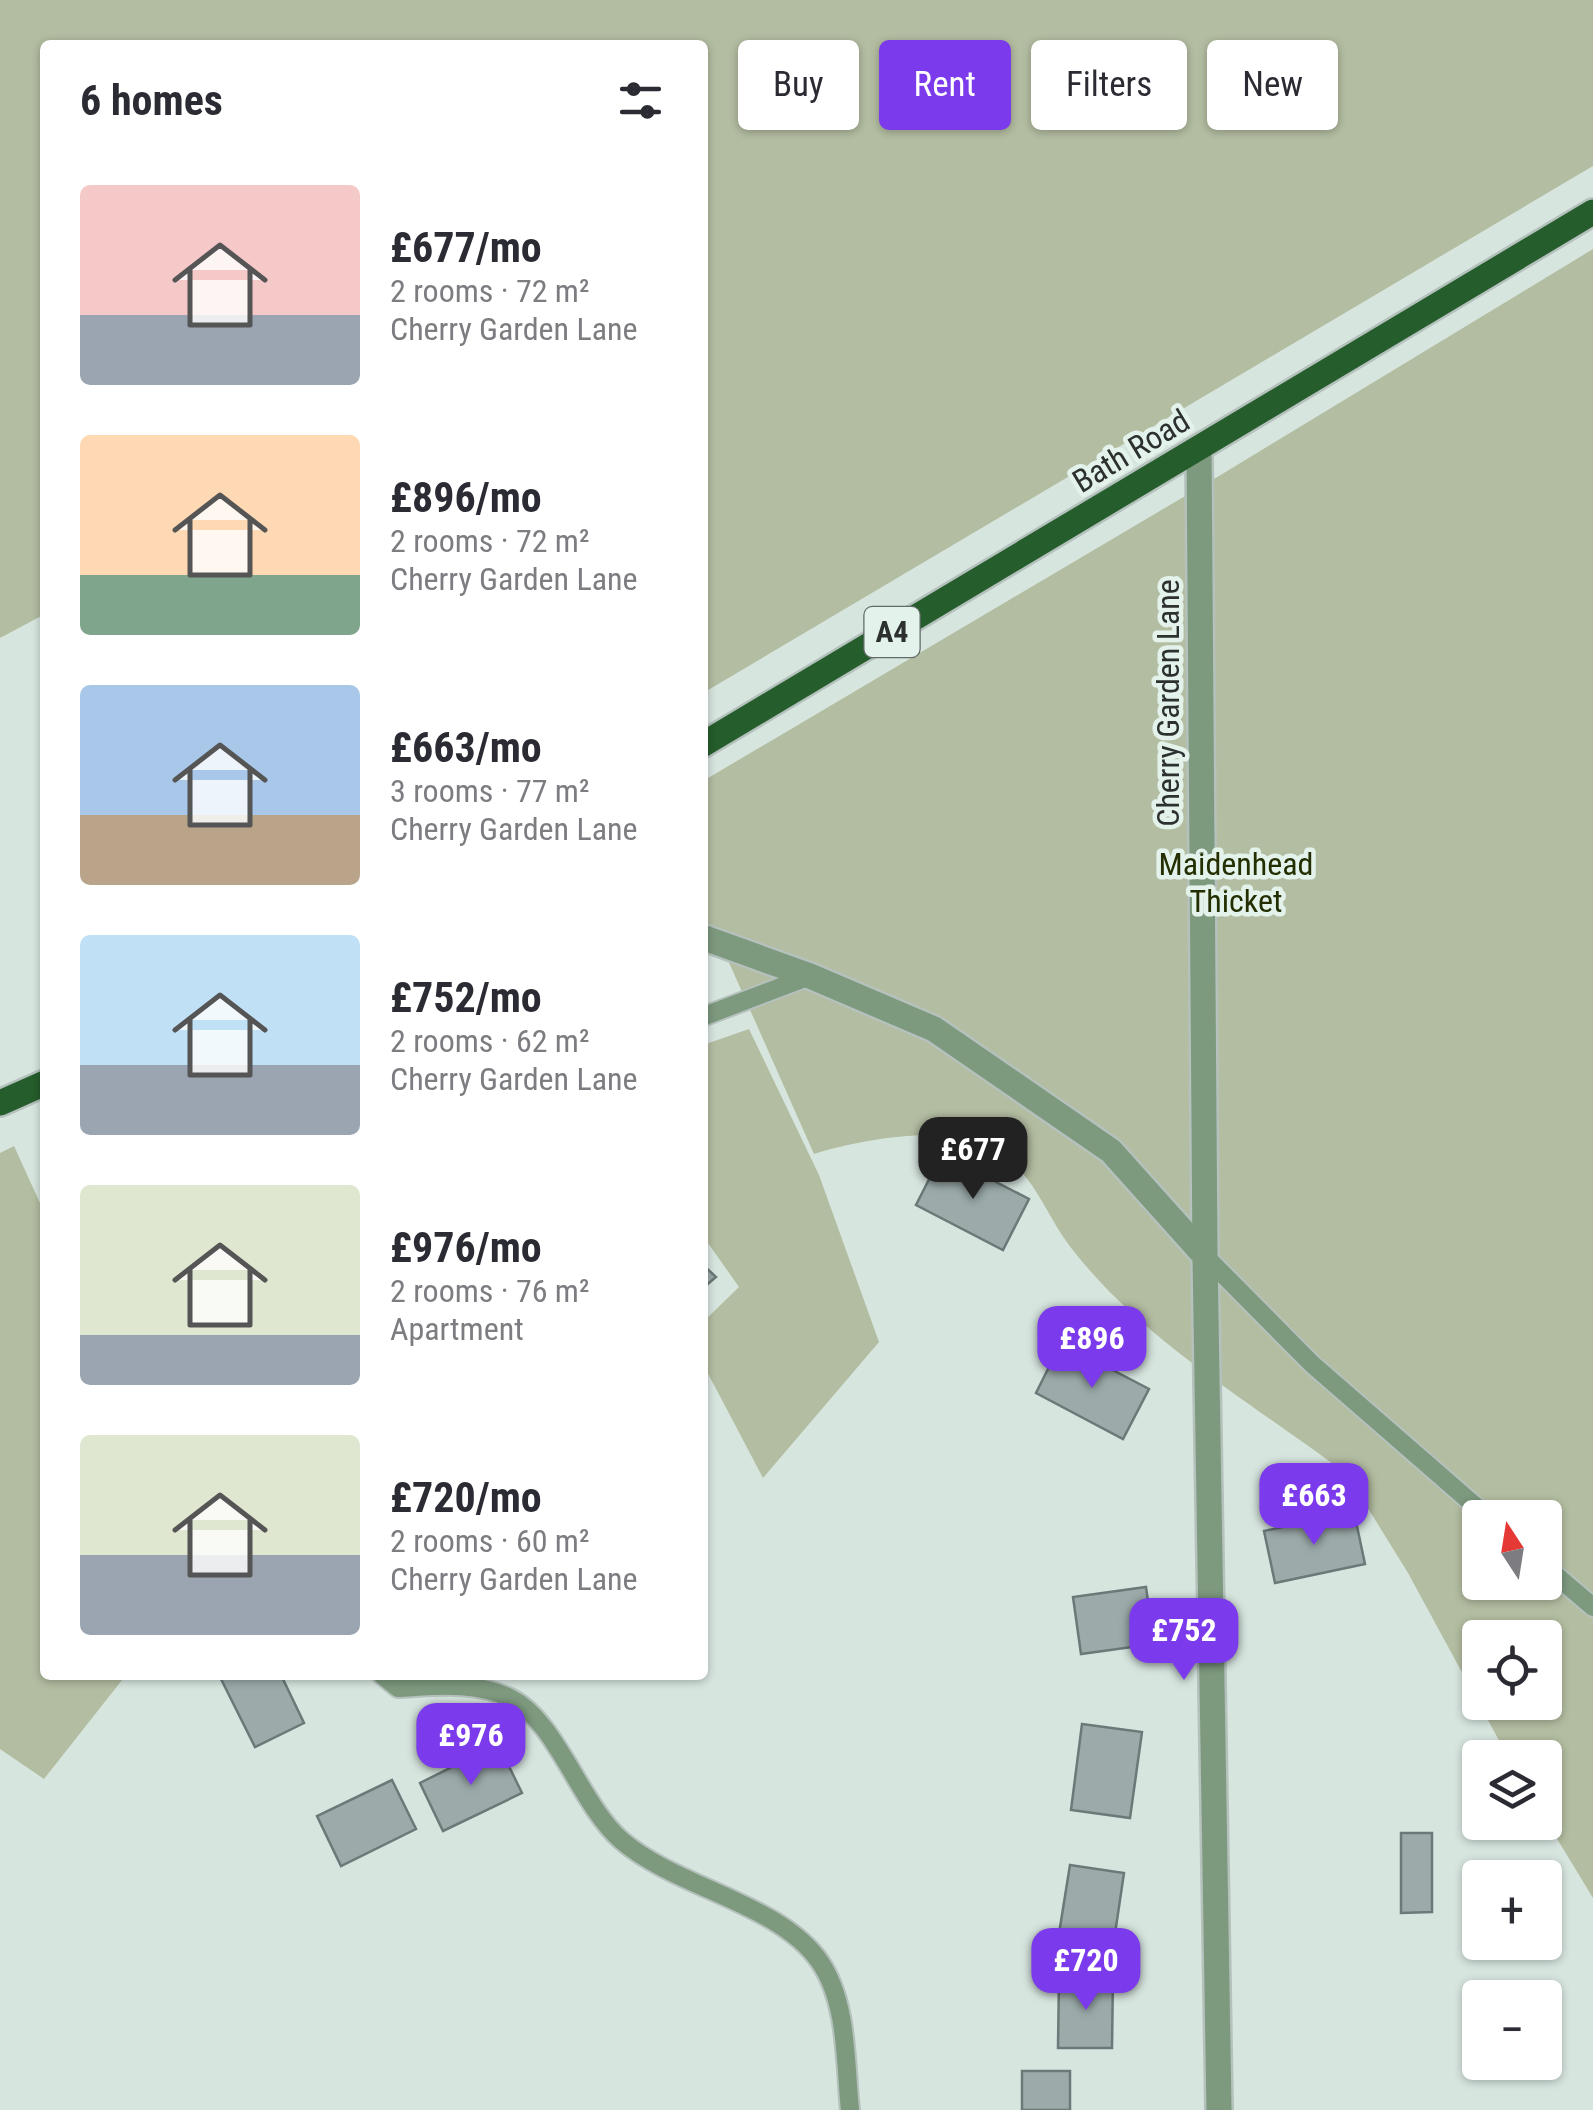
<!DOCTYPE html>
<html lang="en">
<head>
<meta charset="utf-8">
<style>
  :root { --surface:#fff; --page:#f7f7f7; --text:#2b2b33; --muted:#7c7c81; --accent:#7c3aed }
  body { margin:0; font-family:"Roboto Condensed",sans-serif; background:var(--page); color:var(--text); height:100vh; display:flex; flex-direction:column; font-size:38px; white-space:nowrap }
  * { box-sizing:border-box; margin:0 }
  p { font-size:32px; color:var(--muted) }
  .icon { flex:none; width:55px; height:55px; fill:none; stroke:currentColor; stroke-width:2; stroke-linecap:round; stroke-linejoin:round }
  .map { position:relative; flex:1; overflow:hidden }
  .sheet { position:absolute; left:40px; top:40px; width:668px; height:1640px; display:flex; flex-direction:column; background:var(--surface); border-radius:10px; box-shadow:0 2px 8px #0004 }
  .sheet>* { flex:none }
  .hud { position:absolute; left:738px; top:40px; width:705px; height:90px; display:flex; gap:20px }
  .needle { width:65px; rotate:348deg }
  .controls { position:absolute; left:1462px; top:1500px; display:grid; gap:20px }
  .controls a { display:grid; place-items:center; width:100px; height:100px; border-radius:10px; background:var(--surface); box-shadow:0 2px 8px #0004; font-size:50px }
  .price { position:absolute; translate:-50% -85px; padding:0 22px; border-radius:20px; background:var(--accent); color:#fff; font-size:32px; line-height:65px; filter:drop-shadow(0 2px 5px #0008) }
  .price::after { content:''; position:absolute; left:50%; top:60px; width:30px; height:22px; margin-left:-15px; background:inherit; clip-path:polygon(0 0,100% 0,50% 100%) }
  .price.on { background:#222; color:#fff }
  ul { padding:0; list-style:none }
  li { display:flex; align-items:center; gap:30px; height:250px; padding:0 40px }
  li span { display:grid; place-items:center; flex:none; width:280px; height:200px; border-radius:10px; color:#555 }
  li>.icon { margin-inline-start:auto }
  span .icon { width:120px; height:120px; fill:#fffc; stroke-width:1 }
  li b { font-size:42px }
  h2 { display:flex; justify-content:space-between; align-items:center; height:120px; padding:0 40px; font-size:42px }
  .tag { padding:0 35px; border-radius:10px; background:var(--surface); box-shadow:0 2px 8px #0004; font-size:35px; line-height:90px }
  .tag.on { background:var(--accent); color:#fff }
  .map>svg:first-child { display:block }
  .green { fill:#b3bda1; fill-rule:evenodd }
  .building { fill:#9cabaa; stroke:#6b7978; stroke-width:2.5 }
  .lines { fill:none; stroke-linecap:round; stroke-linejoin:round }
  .service-casing { stroke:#b5c1bc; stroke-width:22 }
  .minor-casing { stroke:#b5c1bc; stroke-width:30 }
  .primary-casing { stroke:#b5c1bc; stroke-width:30 }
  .service { stroke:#7d997e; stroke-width:18 }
  .minor { stroke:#7d997e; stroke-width:25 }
  .primary { stroke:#255d2c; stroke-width:25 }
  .labels { text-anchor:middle; stroke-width:9; stroke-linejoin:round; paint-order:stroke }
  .shield { fill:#e4f2ec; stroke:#636b68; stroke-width:2.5 }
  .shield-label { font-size:30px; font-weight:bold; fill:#2c312f }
  .street-label { font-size:32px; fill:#2c312f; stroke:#e4f2ec }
  .park-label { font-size:32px; fill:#232e01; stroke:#e4f2ec }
</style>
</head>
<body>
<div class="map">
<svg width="1593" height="2110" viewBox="0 0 1593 2110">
  <rect width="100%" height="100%" fill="#d7e5df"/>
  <path class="green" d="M0,0H1593V166L703,693L702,45H45V614L0,638Z
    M1593,249V1898L1545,1819V1758L1508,1757L1408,1573L1353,1484L1337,1467C1246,1399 1143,1340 1072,1249C1040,1208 1033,1163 978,1142C937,1126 855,1141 814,1154L727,958L703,949V781L1219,476ZM1480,1518H1545V1582H1480ZM1480,1638H1545V1702H1480Z
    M749,1029L819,1175L879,1342L763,1478L703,1364V1322L739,1287L703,1236V1045Z
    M14,1146L45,1214V1675H126L44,1779L0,1749V1153Z"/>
  <path class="building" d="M942,1154L1029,1199L1003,1250L916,1205Z
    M702,1264L716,1277L702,1289Z
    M1061,1343L1149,1389L1123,1439L1036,1393Z
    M1354,1512L1365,1564L1275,1583L1264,1531Z
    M1146,1587L1154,1644L1081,1654L1073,1597Z
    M219,1675H281L304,1723L255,1747Z
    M1082,1724L1142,1732L1130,1818L1071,1810Z
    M498,1744L522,1793L443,1831L420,1783Z
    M392,1780L416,1829L341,1866L317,1816Z
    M1401,1833H1432V1912L1401,1913Z
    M1070,1865L1124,1873L1112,1954L1057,1946Z
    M1059,1978H1113L1112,2048H1058Z
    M1022,2071H1070V2110H1022Z"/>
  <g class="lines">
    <defs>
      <path id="service" d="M702,1017L810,976
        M1205,1256L1312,1364L1489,1518
        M1545,1566L1593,1607
        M382,1675L398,1688C436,1686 475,1681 510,1698C556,1720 580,1804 621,1840C676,1888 780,1903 820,1962C848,2003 845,2063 850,2110"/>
      <path id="minor" d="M1199,449L1205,1256L1219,2110
        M702,937L810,976L934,1029L1111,1151L1205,1256"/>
      <path id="primary" d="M702,745L1593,212
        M0,1103L45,1083"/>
    </defs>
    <use href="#service" class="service-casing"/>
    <use href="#minor" class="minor-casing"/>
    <use href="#primary" class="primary-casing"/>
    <use href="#service" class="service"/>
    <use href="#minor" class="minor"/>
    <use href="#primary" class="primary"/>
  </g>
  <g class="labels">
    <rect class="shield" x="864.5" y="607" width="55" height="50" rx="8"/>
    <g class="shield-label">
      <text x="892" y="642">A4</text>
    </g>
    <g class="street-label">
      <text transform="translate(1131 451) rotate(-31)" y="11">Bath Road</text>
      <text transform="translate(1168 703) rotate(-90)" y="11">Cherry Garden Lane</text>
    </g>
    <g class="park-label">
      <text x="1236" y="875">Maidenhead<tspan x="1236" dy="37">Thicket</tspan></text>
    </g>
  </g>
</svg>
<div class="controls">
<a><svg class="needle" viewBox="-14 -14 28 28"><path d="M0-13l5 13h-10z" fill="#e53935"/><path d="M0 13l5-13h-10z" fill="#7c7c81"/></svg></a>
<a><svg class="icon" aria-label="locate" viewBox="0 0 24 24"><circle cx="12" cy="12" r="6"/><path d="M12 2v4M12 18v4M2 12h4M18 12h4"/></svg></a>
<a><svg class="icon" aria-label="layers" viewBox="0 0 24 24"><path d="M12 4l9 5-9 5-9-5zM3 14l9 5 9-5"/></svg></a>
<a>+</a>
<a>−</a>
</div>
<b class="price on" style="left:973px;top:1202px">£677</b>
<b class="price" style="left:1092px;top:1391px">£896</b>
<b class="price" style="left:1314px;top:1548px">£663</b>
<b class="price" style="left:1184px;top:1683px">£752</b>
<b class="price" style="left:471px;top:1788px">£976</b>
<b class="price" style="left:1086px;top:2013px">£720</b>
<div class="hud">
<a class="tag">Buy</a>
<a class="tag on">Rent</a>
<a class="tag">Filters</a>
<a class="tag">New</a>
</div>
<section class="sheet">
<h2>6 homes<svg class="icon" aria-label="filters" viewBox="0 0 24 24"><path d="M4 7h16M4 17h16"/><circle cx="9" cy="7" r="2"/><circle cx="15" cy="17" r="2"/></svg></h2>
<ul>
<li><span style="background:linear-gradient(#f6c9c9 65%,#9aa5b1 0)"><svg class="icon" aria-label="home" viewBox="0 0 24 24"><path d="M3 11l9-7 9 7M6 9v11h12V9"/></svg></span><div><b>£677/mo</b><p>2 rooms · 72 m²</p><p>Cherry Garden Lane</p></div></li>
<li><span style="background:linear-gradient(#ffd9b3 70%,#7fa58c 0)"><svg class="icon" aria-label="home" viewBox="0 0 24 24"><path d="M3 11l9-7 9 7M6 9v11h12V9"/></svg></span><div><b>£896/mo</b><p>2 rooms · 72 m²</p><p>Cherry Garden Lane</p></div></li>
<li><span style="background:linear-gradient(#a9c7e8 65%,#b9a48a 0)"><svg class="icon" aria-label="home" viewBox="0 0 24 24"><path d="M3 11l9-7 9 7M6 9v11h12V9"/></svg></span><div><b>£663/mo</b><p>3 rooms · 77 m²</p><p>Cherry Garden Lane</p></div></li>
<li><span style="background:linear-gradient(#bfe0f5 65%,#9aa5b1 0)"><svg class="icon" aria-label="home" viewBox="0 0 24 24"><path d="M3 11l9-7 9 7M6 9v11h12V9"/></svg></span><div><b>£752/mo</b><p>2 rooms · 62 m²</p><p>Cherry Garden Lane</p></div></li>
<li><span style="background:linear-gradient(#dfe7d0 75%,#9aa5b1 0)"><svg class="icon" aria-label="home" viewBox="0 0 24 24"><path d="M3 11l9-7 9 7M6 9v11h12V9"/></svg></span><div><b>£976/mo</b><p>2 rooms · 76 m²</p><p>Apartment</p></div></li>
<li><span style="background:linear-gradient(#dfe7d0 60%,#9aa5b1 0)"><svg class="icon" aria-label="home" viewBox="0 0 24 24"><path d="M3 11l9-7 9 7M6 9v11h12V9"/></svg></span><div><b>£720/mo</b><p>2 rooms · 60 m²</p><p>Cherry Garden Lane</p></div></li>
</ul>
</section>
</div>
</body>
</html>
